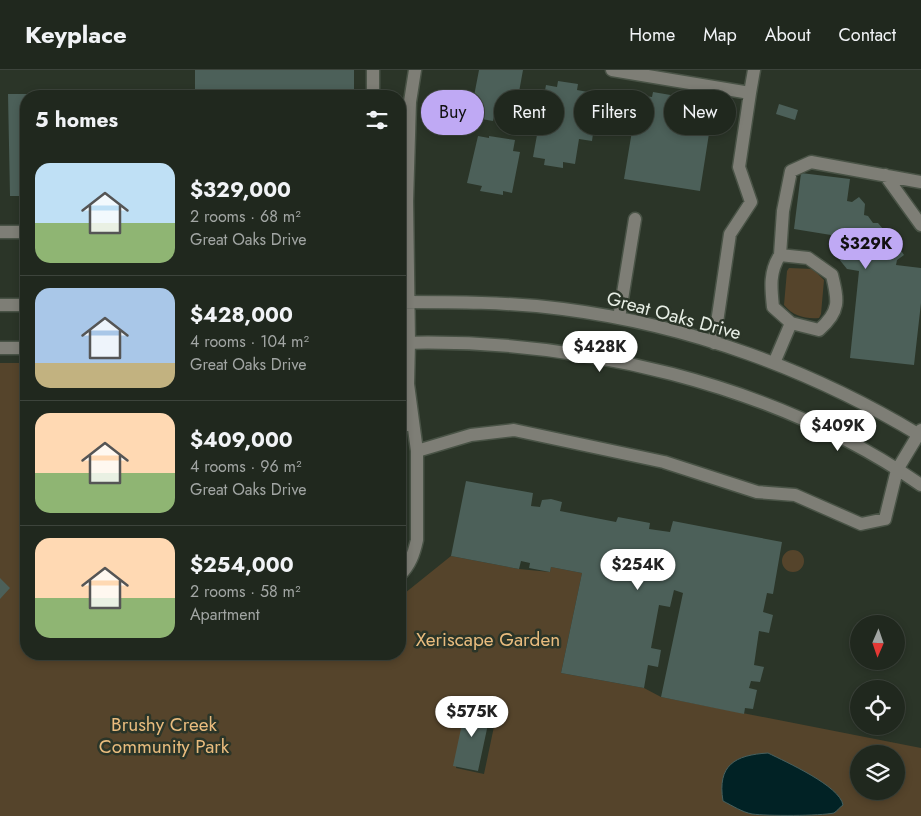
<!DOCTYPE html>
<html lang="en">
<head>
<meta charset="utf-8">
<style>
  :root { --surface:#20281e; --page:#283027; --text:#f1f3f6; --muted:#a2a6a4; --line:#3d443c; --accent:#bfa9f4 }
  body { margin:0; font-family:Jost,sans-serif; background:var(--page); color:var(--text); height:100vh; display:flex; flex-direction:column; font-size:19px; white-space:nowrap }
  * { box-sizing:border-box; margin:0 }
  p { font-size:16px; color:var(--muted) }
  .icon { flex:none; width:28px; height:28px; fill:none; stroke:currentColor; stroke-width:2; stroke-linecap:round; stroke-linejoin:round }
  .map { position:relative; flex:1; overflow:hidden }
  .drawer { position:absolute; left:20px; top:20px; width:386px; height:570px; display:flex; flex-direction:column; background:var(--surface); border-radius:20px; box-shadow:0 2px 8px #0003,0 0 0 1px var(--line) }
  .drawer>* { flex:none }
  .top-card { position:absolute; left:421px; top:20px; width:424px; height:45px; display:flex; gap:10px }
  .needle { width:32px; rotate:182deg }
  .tools { position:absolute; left:850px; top:545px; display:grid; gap:10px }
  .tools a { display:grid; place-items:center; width:55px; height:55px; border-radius:50%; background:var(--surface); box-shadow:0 2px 8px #0003,0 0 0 1px var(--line); font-size:25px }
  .price { position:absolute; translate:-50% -42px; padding:0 11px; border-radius:18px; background:#fff; color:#222; font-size:16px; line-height:32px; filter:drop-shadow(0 1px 2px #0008) }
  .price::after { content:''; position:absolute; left:50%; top:30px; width:15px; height:11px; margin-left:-8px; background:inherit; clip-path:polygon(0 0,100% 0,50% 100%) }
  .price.active { background:var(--accent); color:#111 }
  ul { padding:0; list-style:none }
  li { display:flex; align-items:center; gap:15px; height:125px; padding:0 15px }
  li+li { border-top:1px solid var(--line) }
  li span { display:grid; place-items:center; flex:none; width:140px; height:100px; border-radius:15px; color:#555 }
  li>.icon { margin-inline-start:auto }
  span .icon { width:60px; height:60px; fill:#fffc; stroke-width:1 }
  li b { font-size:21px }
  h2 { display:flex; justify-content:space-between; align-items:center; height:60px; padding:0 15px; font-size:21px }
  .tag { padding:0 18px; border-radius:22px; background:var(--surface); box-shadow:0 2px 8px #0003,0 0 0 1px var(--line); font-size:18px; line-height:45px }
  .tag.active { background:var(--accent); color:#111 }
  header { display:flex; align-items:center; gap:30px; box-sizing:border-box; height:70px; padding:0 25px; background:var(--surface); border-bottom:1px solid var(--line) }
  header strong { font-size:24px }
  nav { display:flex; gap:28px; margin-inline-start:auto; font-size:18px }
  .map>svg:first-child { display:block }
  .green { fill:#55442b; fill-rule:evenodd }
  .water { fill:#012225; stroke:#46605f }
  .building { fill:#4c6059 }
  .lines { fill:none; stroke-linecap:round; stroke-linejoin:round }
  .minor-casing { stroke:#495346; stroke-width:15 }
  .minor { stroke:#7e7e76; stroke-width:12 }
  .labels { text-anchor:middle; stroke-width:5; stroke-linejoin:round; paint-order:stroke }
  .street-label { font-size:19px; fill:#e8efe6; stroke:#2b3528 }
  .park-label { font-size:19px; fill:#e9bc7e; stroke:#2b3528 }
</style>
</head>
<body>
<header>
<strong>Keyplace</strong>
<nav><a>Home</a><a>Map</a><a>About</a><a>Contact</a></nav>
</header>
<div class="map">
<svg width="921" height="746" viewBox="0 0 921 746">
  <rect width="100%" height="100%" fill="#2b3528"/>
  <path class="green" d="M789,198L813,199L824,210L821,244L819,248C805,249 793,246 784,235L787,201Z
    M0,293H26V584H400V527L451,486L519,499L550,502L551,497L582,503L561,603L644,618L661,627L921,678V746H0ZM466,641L496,647L484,704L456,698ZM859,684H896V721H859Z
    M782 491a11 11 0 1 1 22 0a11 11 0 1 1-22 0Z"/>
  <path class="water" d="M768,683C786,692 840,716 843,735C840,737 837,741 834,743C820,746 767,746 752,744C742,742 733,736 723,731C717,695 735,685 768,683Z"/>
  <path class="building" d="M195,0H354V22H360V26H195Z
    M479,0H523L517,33L498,29L493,51L470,47Z
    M558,11L578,14L577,20L588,22L583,47L595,49L592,71L579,69L575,94L563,92V98L544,95L545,89L533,87L546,15L557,17Z
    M653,22L700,30L699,36L713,38L700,121L624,109L638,25L652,27Z
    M8,24H78V26H26V126H10Z
    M779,34L798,40L795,50L776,44Z
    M478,66L489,68V66L515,70L513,81L520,82L512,123L503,121V125L480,121L482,116L467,113Z
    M801,103L850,109L847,131L852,132L859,127L865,134L864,145L868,146L873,153H878L883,159L882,164L887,171V175L898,176L904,185L897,190L896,195L921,198V233L914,295L850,288L859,201L847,199L830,178L831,165L794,159Z
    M466,411L533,423L531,436L540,437L542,430L551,429L562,432L560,441L616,452L618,447L650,453L649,459L670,462L673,451L782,472L773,524L767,523L763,542L773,545L769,563L759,561L754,595L764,597L760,612L751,611L749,618L757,620L753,639L745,638L744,644L661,627L683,523L674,520L670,537L659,535L651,578L661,580L658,597L648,595L644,618L561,603L582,503L551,497L550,502L529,498L530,493L521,491L519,499L451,486Z
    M0,508L10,518L0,529Z
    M466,635L491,640L478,701L453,696Z"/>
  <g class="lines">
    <defs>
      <path id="minor" d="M373,0V26
        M612,0L750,23L754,0
        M885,105L921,155
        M0,162H26
        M780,185L783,141L791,101L811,92L921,112
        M400,232C454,232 509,232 563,239C689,255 812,300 921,366
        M0,235H26
        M619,248L635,149
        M400,273C577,268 774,313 921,415
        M714,273L730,164L751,132L739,97L750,23
        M0,278H26
        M774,293L791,253L819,260C841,241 838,230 832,205L808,188L780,185C769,202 771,218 773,237L791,253
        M400,356L413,354
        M417,381L471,365L514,360L664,392L757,422L795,425L861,454L885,449L897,400L921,360
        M400,505C410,495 414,484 417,470V381L408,314L409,272L407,131L410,32L415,0"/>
    </defs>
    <use href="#minor" class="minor-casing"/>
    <use href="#minor" class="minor"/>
  </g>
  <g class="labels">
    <g class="street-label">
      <text transform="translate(674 245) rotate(15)" y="7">Great Oaks Drive</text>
    </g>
    <g class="park-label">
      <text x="488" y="576">Xeriscape Garden</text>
      <text x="164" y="661">Brushy Creek<tspan x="164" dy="22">Community Park</tspan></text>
    </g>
  </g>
</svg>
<div class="tools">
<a><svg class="needle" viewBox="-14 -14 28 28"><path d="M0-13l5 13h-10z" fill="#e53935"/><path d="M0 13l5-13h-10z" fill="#a2a6a4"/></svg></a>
<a><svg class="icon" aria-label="locate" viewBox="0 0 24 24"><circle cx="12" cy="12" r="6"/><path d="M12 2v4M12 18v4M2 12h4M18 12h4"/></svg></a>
<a><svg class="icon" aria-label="layers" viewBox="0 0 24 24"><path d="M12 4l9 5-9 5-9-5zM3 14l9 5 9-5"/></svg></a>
</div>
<b class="price active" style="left:866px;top:200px">$329K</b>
<b class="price" style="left:600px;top:303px">$428K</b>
<b class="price" style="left:838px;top:382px">$409K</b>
<b class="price" style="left:638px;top:521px">$254K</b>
<b class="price" style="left:472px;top:668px">$575K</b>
<div class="top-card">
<a class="tag active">Buy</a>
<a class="tag">Rent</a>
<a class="tag">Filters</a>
<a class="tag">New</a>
</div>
<section class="drawer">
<h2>5 homes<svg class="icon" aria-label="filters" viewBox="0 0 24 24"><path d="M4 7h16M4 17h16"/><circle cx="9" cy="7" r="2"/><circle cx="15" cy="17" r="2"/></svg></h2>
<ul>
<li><span style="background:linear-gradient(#bfe0f5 60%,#8fb573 0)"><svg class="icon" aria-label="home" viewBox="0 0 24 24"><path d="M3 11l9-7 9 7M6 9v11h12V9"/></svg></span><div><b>$329,000</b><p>2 rooms · 68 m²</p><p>Great Oaks Drive</p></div></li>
<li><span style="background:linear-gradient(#a9c7e8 75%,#c2b280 0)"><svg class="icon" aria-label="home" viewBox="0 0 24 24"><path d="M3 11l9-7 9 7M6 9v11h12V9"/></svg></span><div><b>$428,000</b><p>4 rooms · 104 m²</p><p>Great Oaks Drive</p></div></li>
<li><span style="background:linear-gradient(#ffd9b3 60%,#8fb573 0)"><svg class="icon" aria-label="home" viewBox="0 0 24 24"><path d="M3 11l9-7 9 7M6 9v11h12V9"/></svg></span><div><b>$409,000</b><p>4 rooms · 96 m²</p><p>Great Oaks Drive</p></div></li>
<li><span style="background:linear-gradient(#ffd9b3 60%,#8fb573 0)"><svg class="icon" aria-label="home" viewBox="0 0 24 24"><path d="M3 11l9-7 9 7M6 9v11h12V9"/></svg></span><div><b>$254,000</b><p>2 rooms · 58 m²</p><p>Apartment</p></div></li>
</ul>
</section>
</div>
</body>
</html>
